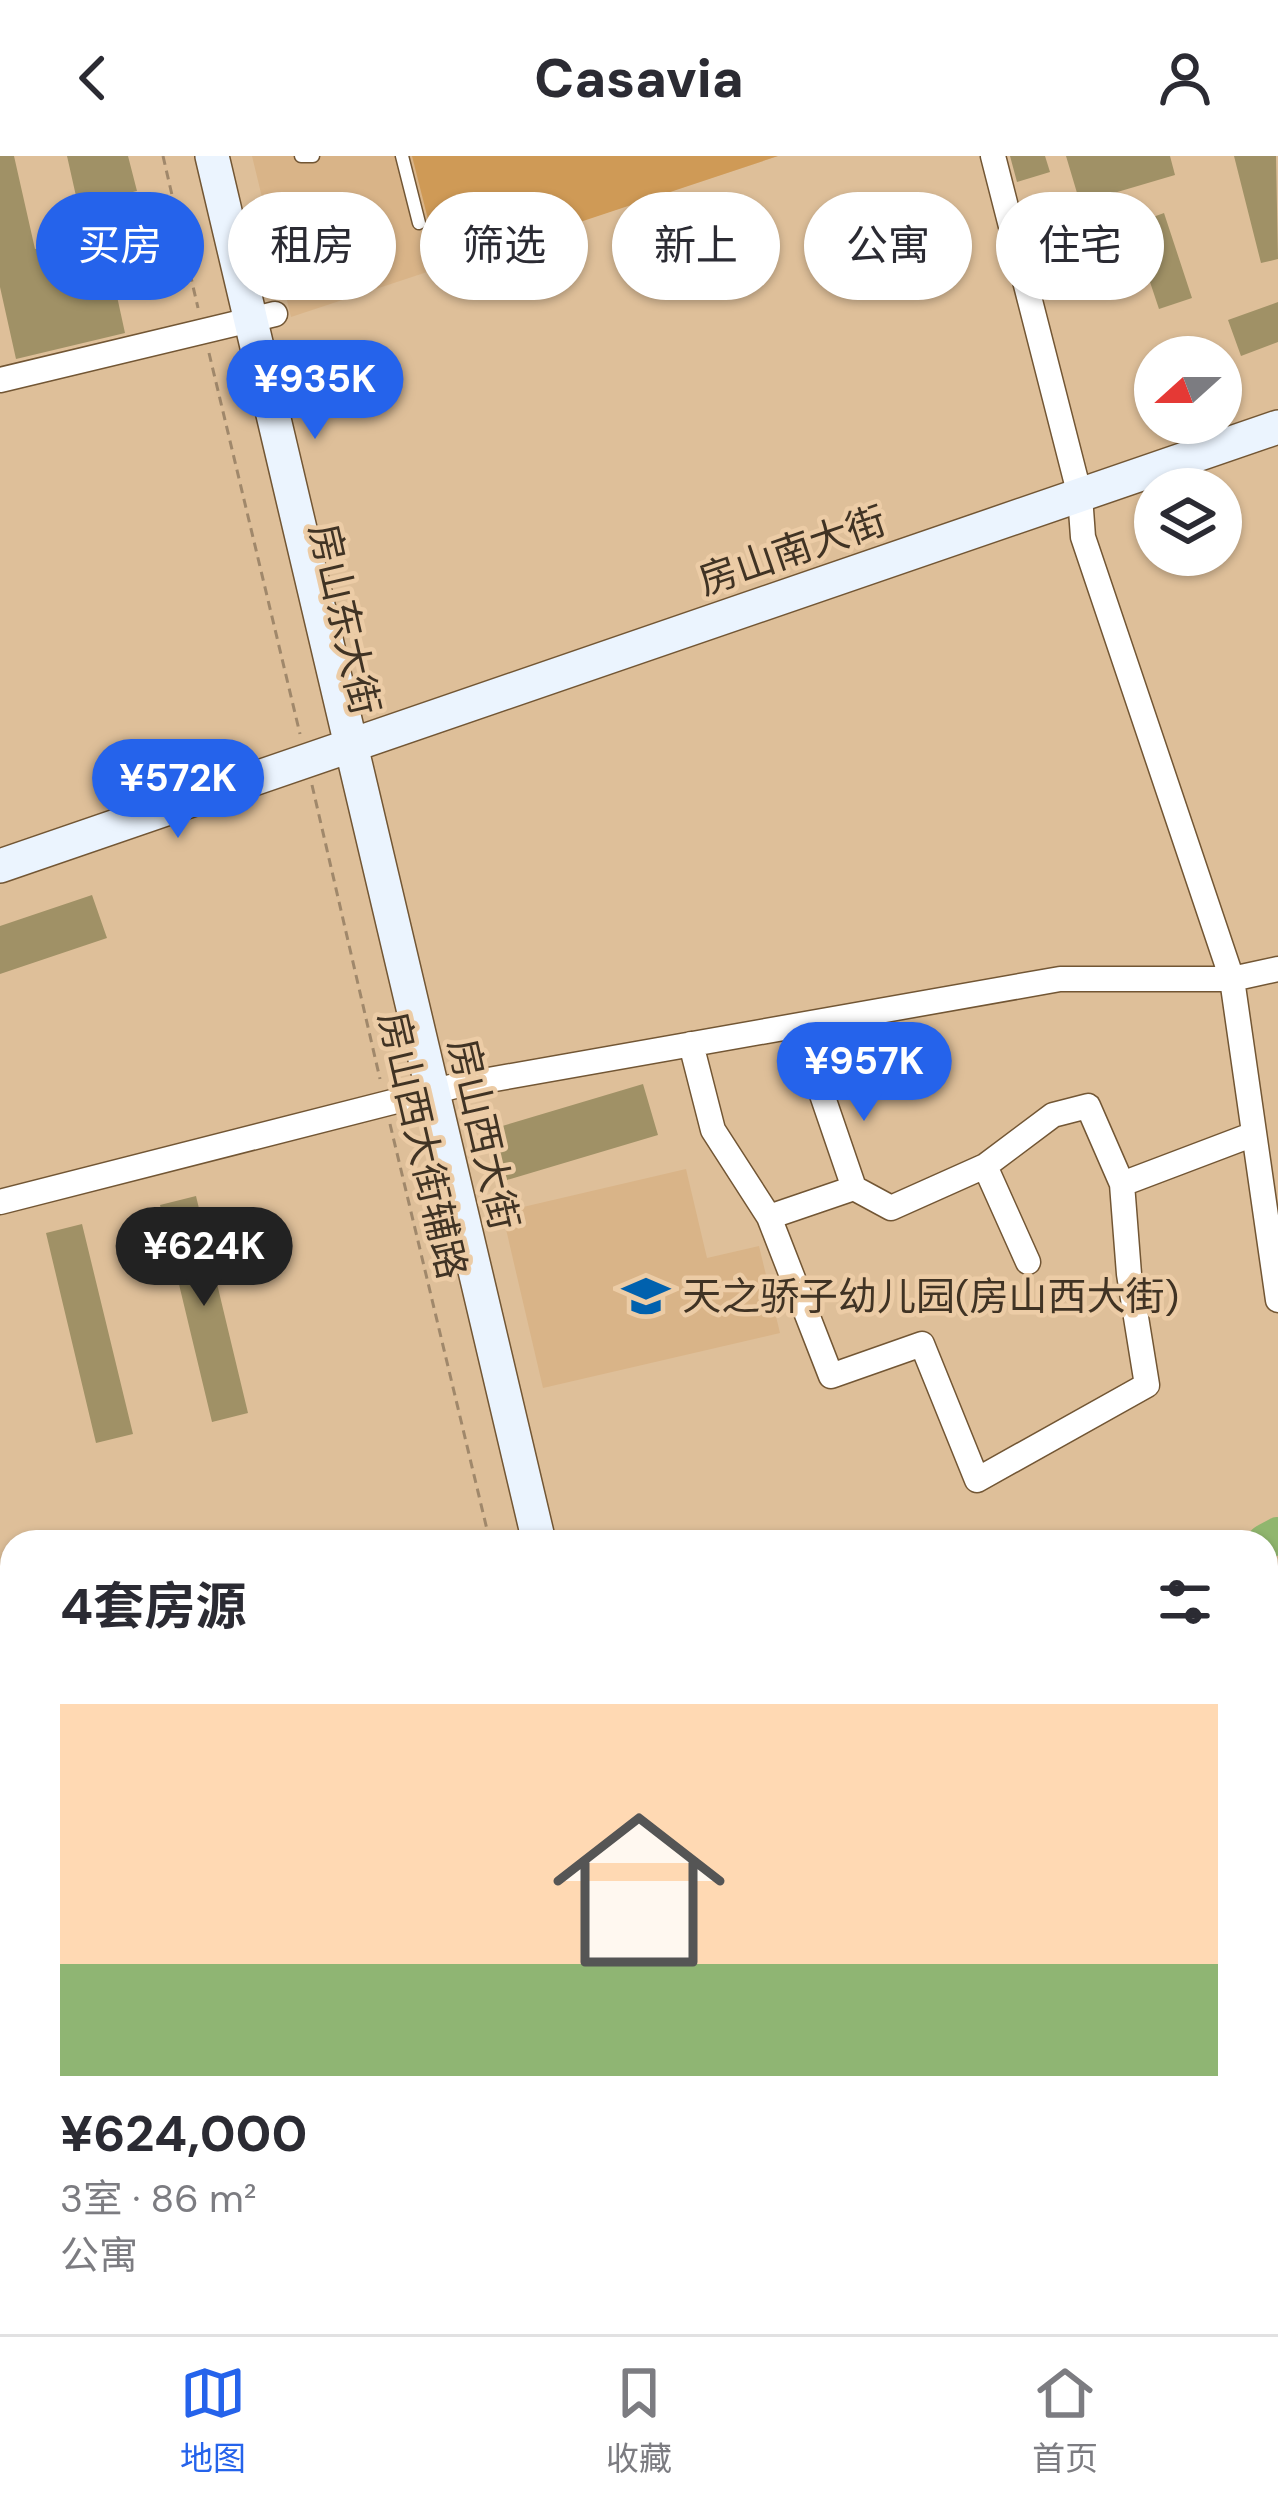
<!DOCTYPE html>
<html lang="zh">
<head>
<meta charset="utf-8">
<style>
  :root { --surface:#fff; --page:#f2f2f3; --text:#2b2b33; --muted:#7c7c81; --line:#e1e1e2; --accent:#2563eb }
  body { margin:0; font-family:"DM Sans","Noto Sans SC",sans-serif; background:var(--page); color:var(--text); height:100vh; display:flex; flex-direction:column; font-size:45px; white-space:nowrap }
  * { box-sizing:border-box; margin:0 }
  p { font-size:39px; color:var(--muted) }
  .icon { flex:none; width:66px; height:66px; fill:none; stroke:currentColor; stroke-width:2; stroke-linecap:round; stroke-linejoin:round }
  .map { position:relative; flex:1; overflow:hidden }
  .drawer { position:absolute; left:0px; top:1374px; width:1278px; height:804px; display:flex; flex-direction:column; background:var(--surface); border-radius:36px 36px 0 0; box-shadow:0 3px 9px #0004 }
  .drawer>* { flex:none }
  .top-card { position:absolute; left:36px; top:36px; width:1206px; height:108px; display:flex; gap:24px }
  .needle { width:78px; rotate:249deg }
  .buttons { position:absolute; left:1134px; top:180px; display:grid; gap:24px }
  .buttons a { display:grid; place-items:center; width:108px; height:108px; border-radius:50%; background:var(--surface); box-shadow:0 3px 9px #0004; font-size:60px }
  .price { position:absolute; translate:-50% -102px; padding:0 27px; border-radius:42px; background:var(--accent); color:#fff; font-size:39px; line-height:78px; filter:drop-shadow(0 3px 6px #0008) }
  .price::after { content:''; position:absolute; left:50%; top:72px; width:36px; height:27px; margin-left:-18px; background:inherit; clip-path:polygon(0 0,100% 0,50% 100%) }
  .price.current { background:#222; color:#fff }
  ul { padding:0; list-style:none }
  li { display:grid; align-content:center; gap:24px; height:636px; padding:0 60px }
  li+li { border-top:3px solid var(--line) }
  li span { display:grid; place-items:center; height:372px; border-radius:0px; color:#555 }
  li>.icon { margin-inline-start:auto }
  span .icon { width:216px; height:216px; fill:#fffc; stroke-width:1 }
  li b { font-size:51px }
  h2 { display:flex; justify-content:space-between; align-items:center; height:144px; padding:0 60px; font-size:51px }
  .chip { padding:0 42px; border-radius:54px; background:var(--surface); box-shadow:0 3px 9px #0004; font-size:42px; line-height:108px }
  .chip.current { background:var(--accent); color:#fff }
  header { display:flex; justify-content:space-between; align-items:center; height:156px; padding:0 60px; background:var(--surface); font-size:54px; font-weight:800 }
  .dock { display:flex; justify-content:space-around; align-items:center; height:168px; border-top:3px solid var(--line); background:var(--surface); font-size:33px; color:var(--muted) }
  .dock a { display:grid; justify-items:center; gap:6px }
  .dock .current { color:var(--accent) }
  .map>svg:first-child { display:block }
  .built { fill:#d9b488 }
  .green { fill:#cf9a56 }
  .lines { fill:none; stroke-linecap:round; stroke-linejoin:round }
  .river { stroke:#90b66e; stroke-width:36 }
  .building { fill:#a09166 }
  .lane-casing { stroke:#725634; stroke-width:15 }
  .street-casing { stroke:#725634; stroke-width:27 }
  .secondary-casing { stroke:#725634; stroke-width:36 }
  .path { stroke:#a0886b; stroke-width:3; stroke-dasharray:9 6; stroke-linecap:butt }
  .lane { stroke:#fff; stroke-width:12 }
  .street { stroke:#fff; stroke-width:24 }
  .secondary { stroke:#ebf4fe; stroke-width:33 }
  .labels { text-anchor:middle; stroke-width:9; stroke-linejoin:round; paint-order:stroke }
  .street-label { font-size:39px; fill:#403324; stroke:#eccca6 }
  .poi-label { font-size:39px; fill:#403324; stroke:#eccca6; text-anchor:start }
</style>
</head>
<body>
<header><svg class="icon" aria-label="back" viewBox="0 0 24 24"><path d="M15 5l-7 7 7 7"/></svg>Casavia<svg class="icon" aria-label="person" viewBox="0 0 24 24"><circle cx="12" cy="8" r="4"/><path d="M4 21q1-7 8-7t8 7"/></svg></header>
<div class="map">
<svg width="1278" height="2178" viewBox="0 0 1278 2178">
  <rect width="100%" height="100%" fill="#debf99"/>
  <path class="built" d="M252,0H778L291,161Z
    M686,1013L707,1102L759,1090L780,1177L543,1232L502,1056Z
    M1124,2166H1253L1257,2178H1090Z"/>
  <path class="green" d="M412,0H778L538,80L530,53L433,83Z"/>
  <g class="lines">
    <path class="river" d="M1265,1386L1278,1379
      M170,2178L179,2166"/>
  </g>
  <path class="building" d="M0,0H14L35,93L103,76L125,177L16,203L0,131Z
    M67,0H128L137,35L78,49Z
    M1010,0H1045L1050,16L1017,26Z
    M1066,0H1170L1175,19L1080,47Z
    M1234,0H1276L1278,103L1261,107Z
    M1164,57L1192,142L1159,153L1131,69Z
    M1278,146V186L1241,200L1228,164Z
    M92,739L107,782L0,818V770Z
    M643,928L658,979L507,1024L492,973Z
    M196,1040L248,1257L212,1266L160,1049Z
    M82,1068L133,1278L96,1287L46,1077Z"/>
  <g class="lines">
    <defs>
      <path id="lane" d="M301,0H313
        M402,0L419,67"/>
      <path id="street" d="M993,0L1080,340L1083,381L1232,823L1278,1144
        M0,224L275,158
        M691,888L713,974L769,1061L831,1220L922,1188L977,1324L1147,1229L1129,1118L1122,1028L1254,978
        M817,924L854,1032
        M985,1010L1028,1106
        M0,1046L455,930L1060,823H1232L1278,813
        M769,1061L854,1032L891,1052L985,1010L1053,959L1088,950L1122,1028
        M1266,1433L1278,1426
        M0,2052L12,2048
        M278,2178L281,2166"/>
      <path id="secondary" d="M212,0L539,1386
        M0,710L1278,271
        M778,2166L782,2178"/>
    </defs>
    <use href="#lane" class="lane-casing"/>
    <use href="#street" class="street-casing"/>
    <use href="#secondary" class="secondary-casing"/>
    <path class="path" d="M163,0L198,152
      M209,197L300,578
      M312,629L380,923
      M390,968L490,1386
      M826,2166L830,2178
      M118,2178L127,2166"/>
    <use href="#lane" class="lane"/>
    <use href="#street" class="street"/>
    <use href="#secondary" class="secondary"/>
  </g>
  <defs>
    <symbol id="school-bare" viewBox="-9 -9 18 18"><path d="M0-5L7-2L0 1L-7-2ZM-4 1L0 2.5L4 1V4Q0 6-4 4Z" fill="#0061ae" stroke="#eccca6" stroke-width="2.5" paint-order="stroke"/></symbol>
  </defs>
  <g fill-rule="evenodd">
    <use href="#school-bare" x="613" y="1107" width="66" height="66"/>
  </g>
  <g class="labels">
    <g class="street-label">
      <text transform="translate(792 394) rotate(-19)" y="14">房山南大街</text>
      <text transform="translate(345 463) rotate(77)" y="14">房山东大街</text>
      <text transform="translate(484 978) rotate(77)" y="14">房山西大街</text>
      <text transform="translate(423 989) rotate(77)" y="14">房山西大街辅路</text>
    </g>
    <g class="poi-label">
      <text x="682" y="1154">天之骄子幼儿园(房山西大街)</text>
    </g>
  </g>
</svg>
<div class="buttons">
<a><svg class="needle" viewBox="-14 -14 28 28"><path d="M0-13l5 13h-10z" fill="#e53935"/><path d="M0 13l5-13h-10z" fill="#7c7c81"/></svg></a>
<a><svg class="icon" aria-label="layers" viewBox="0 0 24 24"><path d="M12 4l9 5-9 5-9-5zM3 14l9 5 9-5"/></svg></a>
</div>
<b class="price" style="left:315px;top:286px">¥935K</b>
<b class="price" style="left:178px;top:685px">¥572K</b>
<b class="price" style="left:864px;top:968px">¥957K</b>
<b class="price current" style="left:204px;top:1153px">¥624K</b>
<div class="top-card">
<a class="chip current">买房</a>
<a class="chip">租房</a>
<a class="chip">筛选</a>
<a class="chip">新上</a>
<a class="chip">公寓</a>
<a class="chip">住宅</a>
</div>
<section class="drawer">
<h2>4套房源<svg class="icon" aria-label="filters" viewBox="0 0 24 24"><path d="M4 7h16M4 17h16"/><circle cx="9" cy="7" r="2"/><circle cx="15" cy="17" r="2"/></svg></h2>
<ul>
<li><span style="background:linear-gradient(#ffd9b3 70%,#8fb573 0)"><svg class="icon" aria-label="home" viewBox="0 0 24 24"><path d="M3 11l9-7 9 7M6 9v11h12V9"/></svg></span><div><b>¥624,000</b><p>3室 · 86 m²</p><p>公寓</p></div></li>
</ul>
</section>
</div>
<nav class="dock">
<a class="current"><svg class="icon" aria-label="map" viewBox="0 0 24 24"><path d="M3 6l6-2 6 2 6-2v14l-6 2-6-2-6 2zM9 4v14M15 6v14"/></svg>地图</a>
<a><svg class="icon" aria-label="saved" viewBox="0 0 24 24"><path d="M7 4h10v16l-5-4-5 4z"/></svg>收藏</a>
<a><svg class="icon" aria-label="home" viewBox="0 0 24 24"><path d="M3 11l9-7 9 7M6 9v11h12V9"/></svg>首页</a>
</nav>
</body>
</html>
